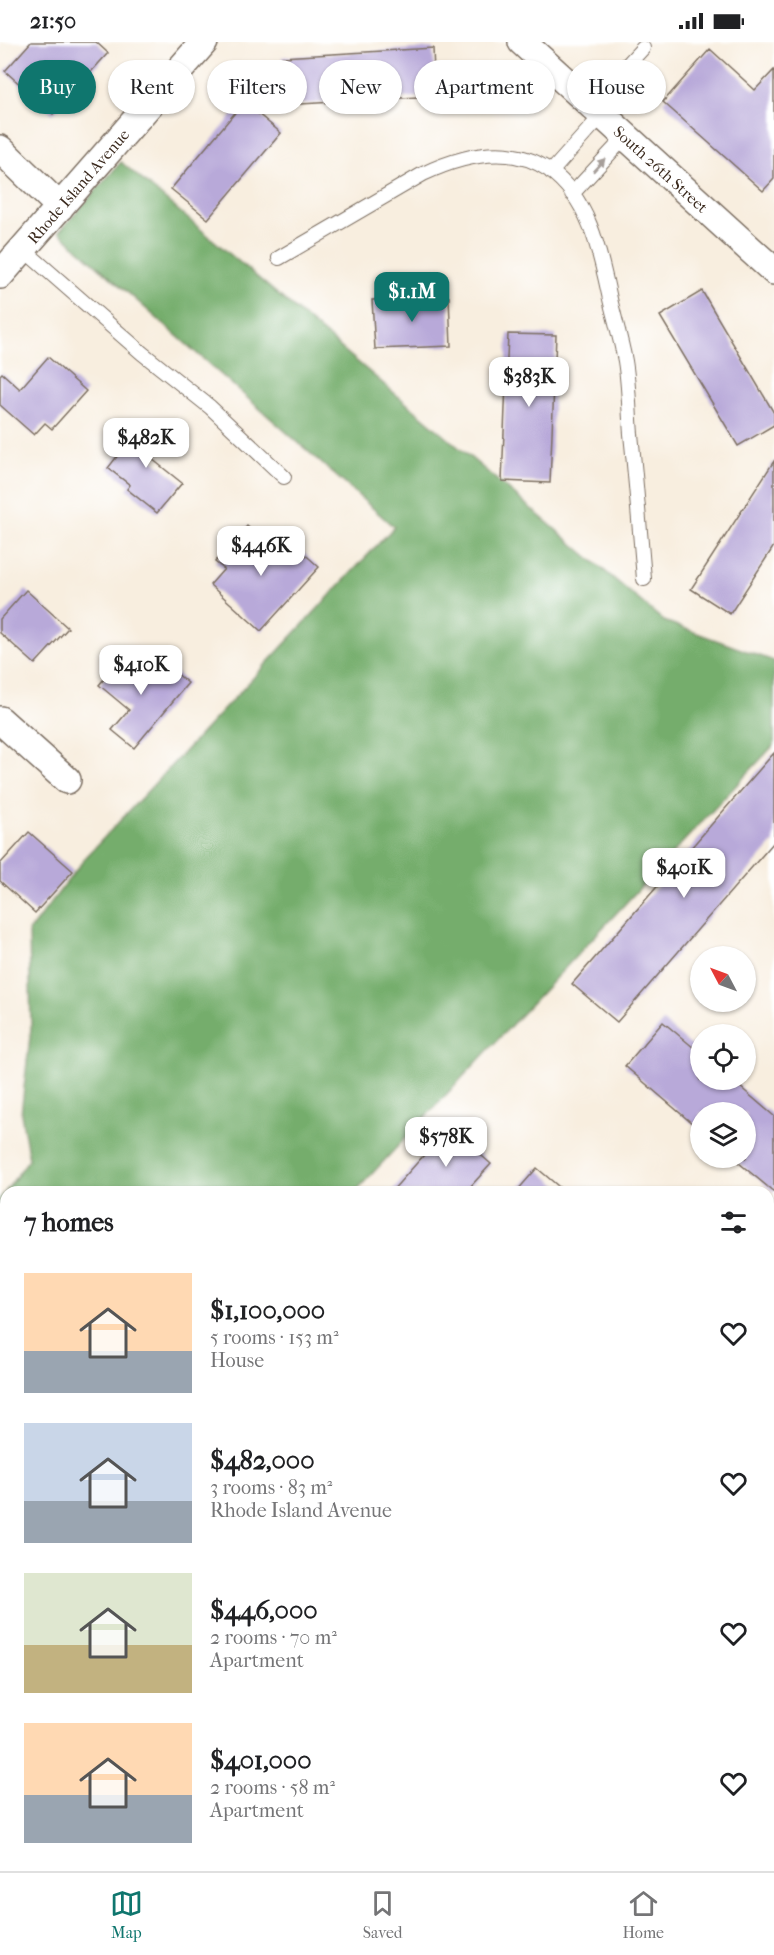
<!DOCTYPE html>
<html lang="en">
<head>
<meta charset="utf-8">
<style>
  :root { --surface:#fff; --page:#f2f2f2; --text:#202124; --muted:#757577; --line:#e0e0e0; --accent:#0f766e }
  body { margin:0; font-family:"IM FELL French Canon",serif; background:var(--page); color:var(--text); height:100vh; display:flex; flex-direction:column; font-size:22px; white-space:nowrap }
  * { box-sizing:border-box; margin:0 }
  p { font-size:20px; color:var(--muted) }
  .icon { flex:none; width:33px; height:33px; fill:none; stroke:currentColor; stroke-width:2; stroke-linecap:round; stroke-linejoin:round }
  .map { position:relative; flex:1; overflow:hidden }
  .details { position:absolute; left:0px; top:1144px; width:774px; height:686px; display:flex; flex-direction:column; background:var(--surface); border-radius:18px 18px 0 0; box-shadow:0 2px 4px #0004 }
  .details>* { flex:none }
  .hud { position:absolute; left:18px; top:18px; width:738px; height:54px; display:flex; gap:12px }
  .needle { width:39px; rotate:311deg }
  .buttons { position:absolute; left:690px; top:904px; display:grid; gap:12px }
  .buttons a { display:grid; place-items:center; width:66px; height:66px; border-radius:50%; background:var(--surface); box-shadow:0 2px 4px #0004; font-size:30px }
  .price { position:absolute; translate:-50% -51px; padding:0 14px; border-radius:12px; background:#fff; color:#222; font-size:20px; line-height:39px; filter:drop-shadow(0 2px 3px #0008) }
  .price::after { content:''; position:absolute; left:50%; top:36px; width:18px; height:14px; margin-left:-9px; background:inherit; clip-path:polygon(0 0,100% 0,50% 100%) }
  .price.active { background:var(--accent); color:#fff }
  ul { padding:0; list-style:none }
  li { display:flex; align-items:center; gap:18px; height:150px; padding:0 24px }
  li span { display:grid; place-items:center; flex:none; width:168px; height:120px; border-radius:0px; color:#555 }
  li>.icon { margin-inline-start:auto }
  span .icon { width:72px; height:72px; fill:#fffc; stroke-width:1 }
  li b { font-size:26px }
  h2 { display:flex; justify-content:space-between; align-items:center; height:72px; padding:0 24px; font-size:26px }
  .chip { padding:0 21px; border-radius:27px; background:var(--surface); box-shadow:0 2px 4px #0004; font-size:21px; line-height:54px }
  .chip.active { background:var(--accent); color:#fff }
  .status { display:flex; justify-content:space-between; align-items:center; height:42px; padding:0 30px; background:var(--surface); direction:ltr }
  .status svg { height:16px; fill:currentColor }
  .tab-bar { display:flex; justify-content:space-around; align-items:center; height:84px; border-top:2px solid var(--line); background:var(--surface); font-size:16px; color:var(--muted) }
  .tab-bar a { display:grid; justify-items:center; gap:3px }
  .tab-bar .active { color:var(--accent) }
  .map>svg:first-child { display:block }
  .forest { fill:#74ad6c; stroke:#586c45; stroke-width:1.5 }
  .water { fill:#55a3ce; stroke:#486676; stroke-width:1.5 }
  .building { fill:#b8a9d9 }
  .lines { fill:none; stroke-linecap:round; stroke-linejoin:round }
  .service-casing { stroke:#7d6f62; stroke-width:16 }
  .minor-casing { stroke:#7d6f62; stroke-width:30 }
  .service { stroke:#fff; stroke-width:14 }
  .minor { stroke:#fff; stroke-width:27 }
  .oneway { fill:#a79f9a }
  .labels { text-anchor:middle; stroke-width:4.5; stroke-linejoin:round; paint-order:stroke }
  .street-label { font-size:16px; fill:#3b2a1e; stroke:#fff }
</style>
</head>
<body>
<div class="status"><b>21:50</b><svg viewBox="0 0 49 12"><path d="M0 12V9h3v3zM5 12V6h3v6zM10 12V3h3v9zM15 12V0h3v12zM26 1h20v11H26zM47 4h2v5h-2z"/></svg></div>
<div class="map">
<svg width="774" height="1829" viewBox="0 0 774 1829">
  <rect width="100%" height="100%" fill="#fff"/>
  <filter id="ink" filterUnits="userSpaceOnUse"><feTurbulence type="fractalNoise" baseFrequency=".0167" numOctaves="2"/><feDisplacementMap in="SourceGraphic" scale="12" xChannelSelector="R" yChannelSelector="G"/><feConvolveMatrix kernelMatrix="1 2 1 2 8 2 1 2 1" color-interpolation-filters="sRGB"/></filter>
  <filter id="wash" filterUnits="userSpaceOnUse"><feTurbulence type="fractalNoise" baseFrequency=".008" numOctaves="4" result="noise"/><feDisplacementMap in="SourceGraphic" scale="24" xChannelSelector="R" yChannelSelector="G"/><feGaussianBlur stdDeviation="1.35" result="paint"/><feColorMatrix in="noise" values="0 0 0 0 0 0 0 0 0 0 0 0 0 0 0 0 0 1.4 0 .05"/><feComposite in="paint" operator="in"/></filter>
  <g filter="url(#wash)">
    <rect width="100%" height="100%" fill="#f8eedf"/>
    <path class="forest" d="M121,120L664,579L774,619V703L355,1150H6V1213L0,1207V1157L29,1117L21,1072L31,986L29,889L86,815L394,485L59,190Z"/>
    <path class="water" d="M774,1322V1565L768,1566V1325Z"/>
    <g id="blocks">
      <path class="building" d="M31,0H96L108,11L53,72L5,29Z
        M433,6L435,54L284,63L282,15Z
        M710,7L755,48L774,28V137L763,149L663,60Z
        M244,60L281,91L208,177L171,147Z
        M702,249L774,371V383L738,404L660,274Z
        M449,255L451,304L375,307L372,258Z
        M508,292L556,293L550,441L502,439Z
        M48,315L86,349L52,387L45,381L34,393L0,363V333L2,331L20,347Z
        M144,380L167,398L152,417L182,441L157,471L127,447L130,443L108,426Z
        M774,419V504L730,572L691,547Z
        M247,484L278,512L289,498L319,525L261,589L210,543L224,527L215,520Z
        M26,548L68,586L35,622L0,591V577Z
        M127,610L160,637L170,626L188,641L134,706L112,688L129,668L99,643Z
        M774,711V800L617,980L572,942Z
        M29,790L73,829L35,871L0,839V822Z
        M663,980L700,1011V1038H732L774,1074V1150L733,1116H746V1071H700V1088L625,1024Z
        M449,1085L491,1122L471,1144L479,1150H391Z
        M537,1126L565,1150H516Z
        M0,1376L6,1382V1389L0,1396Z
        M0,1589L6,1594V1623L0,1631Z
        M120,1824H188L184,1829H125Z"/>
    </g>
  </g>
  <g filter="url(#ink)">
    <use href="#blocks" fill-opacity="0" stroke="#7d6f62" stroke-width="1.5"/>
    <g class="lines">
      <defs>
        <path id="service" d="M591,62L643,6
          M551,130L602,73
          M572,152L626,94
          M23,207L142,311L210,365L284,435
          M279,216L423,132C463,113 510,101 549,128C590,157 600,211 610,257C615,278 621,298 625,319C629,343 629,368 631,392C636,440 640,489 644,537"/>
        <path id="minor" d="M522,0L774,229
          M0,107L60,165
          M0,233L204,0
          M0,678L67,738
          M0,1241L6,1247
          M768,1244L774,1238
          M0,1818L6,1823
          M648,1824L653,1829"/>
      </defs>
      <use href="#service" class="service-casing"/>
      <use href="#minor" class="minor-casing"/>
      <use href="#service" class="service"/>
      <use href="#minor" class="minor"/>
    </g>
    <defs><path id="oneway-solid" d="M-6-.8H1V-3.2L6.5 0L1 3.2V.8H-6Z" transform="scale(1.5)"/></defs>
    <use class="oneway" href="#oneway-solid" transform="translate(599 123) rotate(-47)"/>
  </g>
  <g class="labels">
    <g class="street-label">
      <text transform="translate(661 127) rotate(42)" y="6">South 26th Street</text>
      <text transform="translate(78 144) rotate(-49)" y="6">Rhode Island Avenue</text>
    </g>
  </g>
</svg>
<div class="buttons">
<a><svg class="needle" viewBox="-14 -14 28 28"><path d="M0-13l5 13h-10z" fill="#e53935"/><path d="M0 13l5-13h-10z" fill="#757577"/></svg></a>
<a><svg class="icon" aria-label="locate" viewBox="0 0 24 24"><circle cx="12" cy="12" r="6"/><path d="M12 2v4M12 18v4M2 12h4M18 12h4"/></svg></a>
<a><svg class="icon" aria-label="layers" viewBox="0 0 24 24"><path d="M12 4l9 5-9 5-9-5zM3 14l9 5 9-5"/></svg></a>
</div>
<b class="price active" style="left:412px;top:281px">$1.1M</b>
<b class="price" style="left:529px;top:366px">$383K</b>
<b class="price" style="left:146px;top:427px">$482K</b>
<b class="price" style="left:261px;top:535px">$446K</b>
<b class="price" style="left:141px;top:654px">$410K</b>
<b class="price" style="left:684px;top:857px">$401K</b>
<b class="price" style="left:446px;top:1126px">$578K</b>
<div class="hud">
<a class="chip active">Buy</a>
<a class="chip">Rent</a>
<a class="chip">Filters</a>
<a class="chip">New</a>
<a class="chip">Apartment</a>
<a class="chip">House</a>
</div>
<section class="details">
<h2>7 homes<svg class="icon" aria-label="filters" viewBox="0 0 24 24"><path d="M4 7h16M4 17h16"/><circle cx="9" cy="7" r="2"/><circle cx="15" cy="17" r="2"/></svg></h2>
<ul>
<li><span style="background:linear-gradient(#ffd9b3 65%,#9aa5b1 0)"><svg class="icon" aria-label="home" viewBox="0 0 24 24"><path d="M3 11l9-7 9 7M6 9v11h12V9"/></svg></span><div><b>$1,100,000</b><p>5 rooms · 153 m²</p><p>House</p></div><svg class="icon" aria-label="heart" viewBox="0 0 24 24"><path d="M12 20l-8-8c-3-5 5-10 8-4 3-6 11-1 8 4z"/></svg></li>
<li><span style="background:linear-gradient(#c9d6e8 65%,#9aa5b1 0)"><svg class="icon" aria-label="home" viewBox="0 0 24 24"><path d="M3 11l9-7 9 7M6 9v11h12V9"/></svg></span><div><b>$482,000</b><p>3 rooms · 83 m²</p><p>Rhode Island Avenue</p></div><svg class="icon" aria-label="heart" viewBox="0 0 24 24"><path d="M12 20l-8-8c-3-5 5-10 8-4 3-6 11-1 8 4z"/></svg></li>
<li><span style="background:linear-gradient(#dfe7d0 60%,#c2b280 0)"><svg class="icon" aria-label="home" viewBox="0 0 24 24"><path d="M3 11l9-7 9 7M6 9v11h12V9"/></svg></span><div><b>$446,000</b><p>2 rooms · 70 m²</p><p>Apartment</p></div><svg class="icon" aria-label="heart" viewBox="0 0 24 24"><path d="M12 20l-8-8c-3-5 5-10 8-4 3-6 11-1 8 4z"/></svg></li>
<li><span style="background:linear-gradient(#ffd9b3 60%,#9aa5b1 0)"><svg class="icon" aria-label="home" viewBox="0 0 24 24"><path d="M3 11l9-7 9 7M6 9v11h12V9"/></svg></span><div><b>$401,000</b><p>2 rooms · 58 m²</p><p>Apartment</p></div><svg class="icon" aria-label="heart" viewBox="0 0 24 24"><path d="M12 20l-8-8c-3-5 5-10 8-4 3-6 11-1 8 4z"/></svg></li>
</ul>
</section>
</div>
<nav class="tab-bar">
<a class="active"><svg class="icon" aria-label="map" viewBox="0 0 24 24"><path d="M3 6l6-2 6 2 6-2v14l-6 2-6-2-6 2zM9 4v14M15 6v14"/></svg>Map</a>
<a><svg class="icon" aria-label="saved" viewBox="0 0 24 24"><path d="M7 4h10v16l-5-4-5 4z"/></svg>Saved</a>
<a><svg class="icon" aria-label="home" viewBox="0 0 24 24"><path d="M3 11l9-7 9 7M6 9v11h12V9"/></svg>Home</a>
</nav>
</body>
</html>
